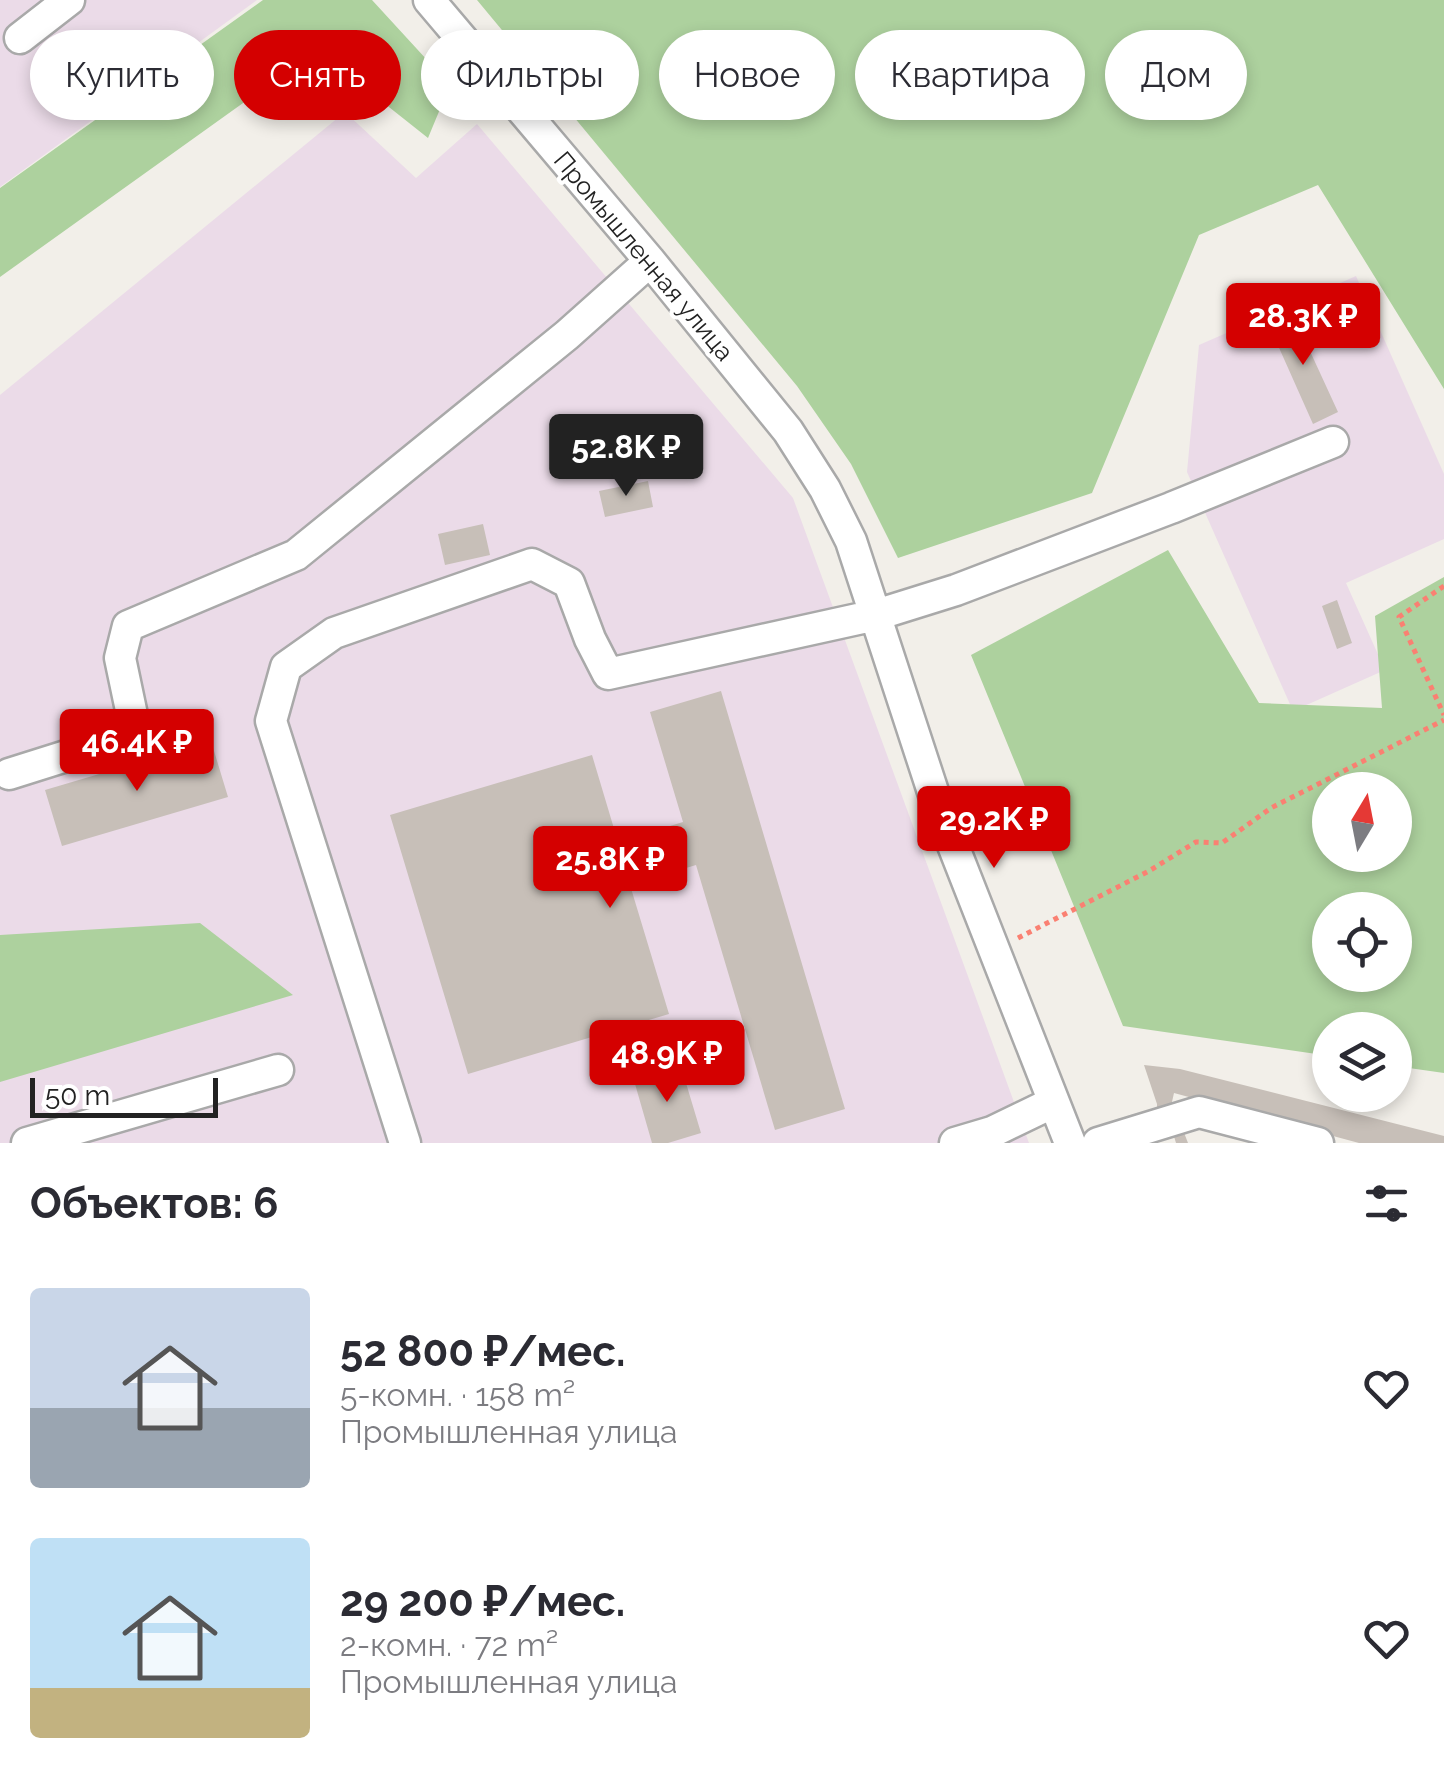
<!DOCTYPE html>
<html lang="ru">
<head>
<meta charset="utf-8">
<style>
  :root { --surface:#fff; --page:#f7f7f7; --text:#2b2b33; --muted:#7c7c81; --accent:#d40000 }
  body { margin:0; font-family:Raleway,sans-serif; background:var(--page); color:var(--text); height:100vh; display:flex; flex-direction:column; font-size:38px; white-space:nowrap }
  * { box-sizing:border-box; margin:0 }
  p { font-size:32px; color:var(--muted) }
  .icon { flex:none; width:55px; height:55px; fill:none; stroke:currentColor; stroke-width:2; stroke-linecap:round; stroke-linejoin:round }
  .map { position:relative; height:1143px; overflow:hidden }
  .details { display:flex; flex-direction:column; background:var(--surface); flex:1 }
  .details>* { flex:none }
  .hud { position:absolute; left:30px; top:30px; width:1385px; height:90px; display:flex; gap:20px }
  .needle { width:65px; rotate:10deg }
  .buttons { position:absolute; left:1312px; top:772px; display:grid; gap:20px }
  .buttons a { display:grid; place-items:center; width:100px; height:100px; border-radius:50%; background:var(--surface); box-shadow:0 5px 15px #0003; font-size:50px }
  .scale { position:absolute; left:30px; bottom:25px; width:188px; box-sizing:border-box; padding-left:10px; border:5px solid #222; border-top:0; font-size:28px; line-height:35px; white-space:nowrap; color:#222; -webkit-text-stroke:8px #fff; paint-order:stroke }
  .price { position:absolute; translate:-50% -85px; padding:0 22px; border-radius:10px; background:var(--accent); color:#fff; font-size:32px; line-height:65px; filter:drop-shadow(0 2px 5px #0008) }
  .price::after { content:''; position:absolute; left:50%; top:60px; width:30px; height:22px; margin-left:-15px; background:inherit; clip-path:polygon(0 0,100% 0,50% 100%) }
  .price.on { background:#222; color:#fff }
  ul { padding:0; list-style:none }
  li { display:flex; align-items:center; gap:30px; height:250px; padding:0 30px }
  li span { display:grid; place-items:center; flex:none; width:280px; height:200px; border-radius:10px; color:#555 }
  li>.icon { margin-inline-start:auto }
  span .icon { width:120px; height:120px; fill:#fffc; stroke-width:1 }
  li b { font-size:42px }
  h2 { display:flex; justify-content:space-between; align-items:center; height:120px; padding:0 30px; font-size:42px }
  .pill { padding:0 35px; border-radius:45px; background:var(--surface); box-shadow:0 5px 15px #0003; font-size:35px; line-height:90px }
  .pill.on { background:var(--accent); color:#fff }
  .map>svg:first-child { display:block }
  .industrial { fill:#ebdbe8 }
  .forest { fill:#add19e; fill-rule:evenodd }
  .building { fill:#c7bfb8 }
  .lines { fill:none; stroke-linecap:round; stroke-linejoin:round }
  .minor-casing { stroke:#a9a9a9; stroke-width:35 }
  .path { stroke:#fa8072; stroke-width:5; stroke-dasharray:5 5; stroke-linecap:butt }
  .minor { stroke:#fff; stroke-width:30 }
  .labels { text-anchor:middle; stroke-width:8; stroke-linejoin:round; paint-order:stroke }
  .street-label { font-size:25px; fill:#222; stroke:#fff }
</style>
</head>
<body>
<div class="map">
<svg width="1444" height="1143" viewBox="0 0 1444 1143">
  <rect width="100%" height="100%" fill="#f2efe9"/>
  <path class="industrial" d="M0,0H257L0,187Z
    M345,112L416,178L477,124L793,498L1029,1143H0V395Z
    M1356,276L1444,474V539L1346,583L1385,670L1293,711L1187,472L1199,345Z"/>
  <path class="forest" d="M263,0H372L450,85L428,138L317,50L0,277V188Z
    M477,0H1444V389L1318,185L1199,235L1092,493L898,558L851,464L797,386Z
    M1168,550L1259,703L1382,708L1375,616L1444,577V1073L1395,1066V1030H1330V1056L1123,1026L971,655ZM1395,790V855H1330V790ZM1395,910V975H1330V910Z
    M200,923L293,995L0,1082V935Z"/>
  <path class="building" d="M1292,312L1338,412L1313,424L1268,323Z
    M648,481L653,507L605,517L599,491Z
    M483,524L490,555L445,565L438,534Z
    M1337,600L1352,643L1337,649L1322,606Z
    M721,691L845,1109L775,1130L696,865L630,885L669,1014L468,1074L390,815L592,755L618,842L683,822L650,712Z
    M211,741L228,797L62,846L45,790Z
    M680,1063L701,1133L668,1143H652L633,1077Z
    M1144,1065L1180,1069L1444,1136V1143H1359L1174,1093L1169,1115L1157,1114V1104Z
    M1183,1130L1188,1143H1176L1173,1133Z"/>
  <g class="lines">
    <defs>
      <path id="minor" d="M429,0L650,261L788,431L825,489L851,541L938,807L1070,1143
        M20,38L69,0
        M9,774L136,734L120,658L128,626L296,555L567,335L650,261
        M27,1143L278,1070
        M405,1143L271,721L286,667L334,633L532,564L569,583L590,639L608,674L876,615L956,590L1171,508L1333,442
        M955,1143L992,1132L1052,1103
        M1098,1143L1199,1112L1318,1143"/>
    </defs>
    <use href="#minor" class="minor-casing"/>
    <path class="path" d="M1444,586L1399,617L1444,715
      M1018,938L1149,871L1196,842L1222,843L1271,808L1444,720"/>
    <use href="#minor" class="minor"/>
  </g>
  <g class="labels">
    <g class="street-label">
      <text transform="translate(644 256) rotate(50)" y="9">Промышленная улица</text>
    </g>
  </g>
</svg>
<div class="buttons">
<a><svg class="needle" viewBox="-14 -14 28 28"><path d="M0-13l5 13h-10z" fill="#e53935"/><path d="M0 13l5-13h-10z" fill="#7c7c81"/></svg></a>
<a><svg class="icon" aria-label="locate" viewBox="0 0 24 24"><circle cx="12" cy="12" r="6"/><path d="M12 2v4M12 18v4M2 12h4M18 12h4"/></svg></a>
<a><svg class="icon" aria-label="layers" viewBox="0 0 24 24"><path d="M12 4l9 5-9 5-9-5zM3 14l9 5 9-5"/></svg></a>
</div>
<div class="scale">50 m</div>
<b class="price" style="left:1303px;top:368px">28.3K ₽</b>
<b class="price on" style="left:626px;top:499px">52.8K ₽</b>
<b class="price" style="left:137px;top:794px">46.4K ₽</b>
<b class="price" style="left:994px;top:871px">29.2K ₽</b>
<b class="price" style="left:610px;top:911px">25.8K ₽</b>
<b class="price" style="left:667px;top:1105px">48.9K ₽</b>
<div class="hud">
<a class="pill">Купить</a>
<a class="pill on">Снять</a>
<a class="pill">Фильтры</a>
<a class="pill">Новое</a>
<a class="pill">Квартира</a>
<a class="pill">Дом</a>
</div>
</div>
<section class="details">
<h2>Объектов: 6<svg class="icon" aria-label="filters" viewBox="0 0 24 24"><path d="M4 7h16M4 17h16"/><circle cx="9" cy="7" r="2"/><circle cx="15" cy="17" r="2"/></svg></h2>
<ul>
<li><span style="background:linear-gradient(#c9d6e8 60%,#9aa5b1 0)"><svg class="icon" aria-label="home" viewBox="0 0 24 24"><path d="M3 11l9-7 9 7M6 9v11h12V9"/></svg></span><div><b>52 800 ₽/мес.</b><p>5-комн. · 158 m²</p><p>Промышленная улица</p></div><svg class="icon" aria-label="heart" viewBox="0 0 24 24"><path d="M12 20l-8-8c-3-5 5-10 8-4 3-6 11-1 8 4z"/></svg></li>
<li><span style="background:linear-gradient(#bfe0f5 75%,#c2b280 0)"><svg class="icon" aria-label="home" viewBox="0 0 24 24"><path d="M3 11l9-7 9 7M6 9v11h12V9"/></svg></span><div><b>29 200 ₽/мес.</b><p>2-комн. · 72 m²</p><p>Промышленная улица</p></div><svg class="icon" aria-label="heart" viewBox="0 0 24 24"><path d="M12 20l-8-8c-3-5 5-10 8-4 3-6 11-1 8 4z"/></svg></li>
</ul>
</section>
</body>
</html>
